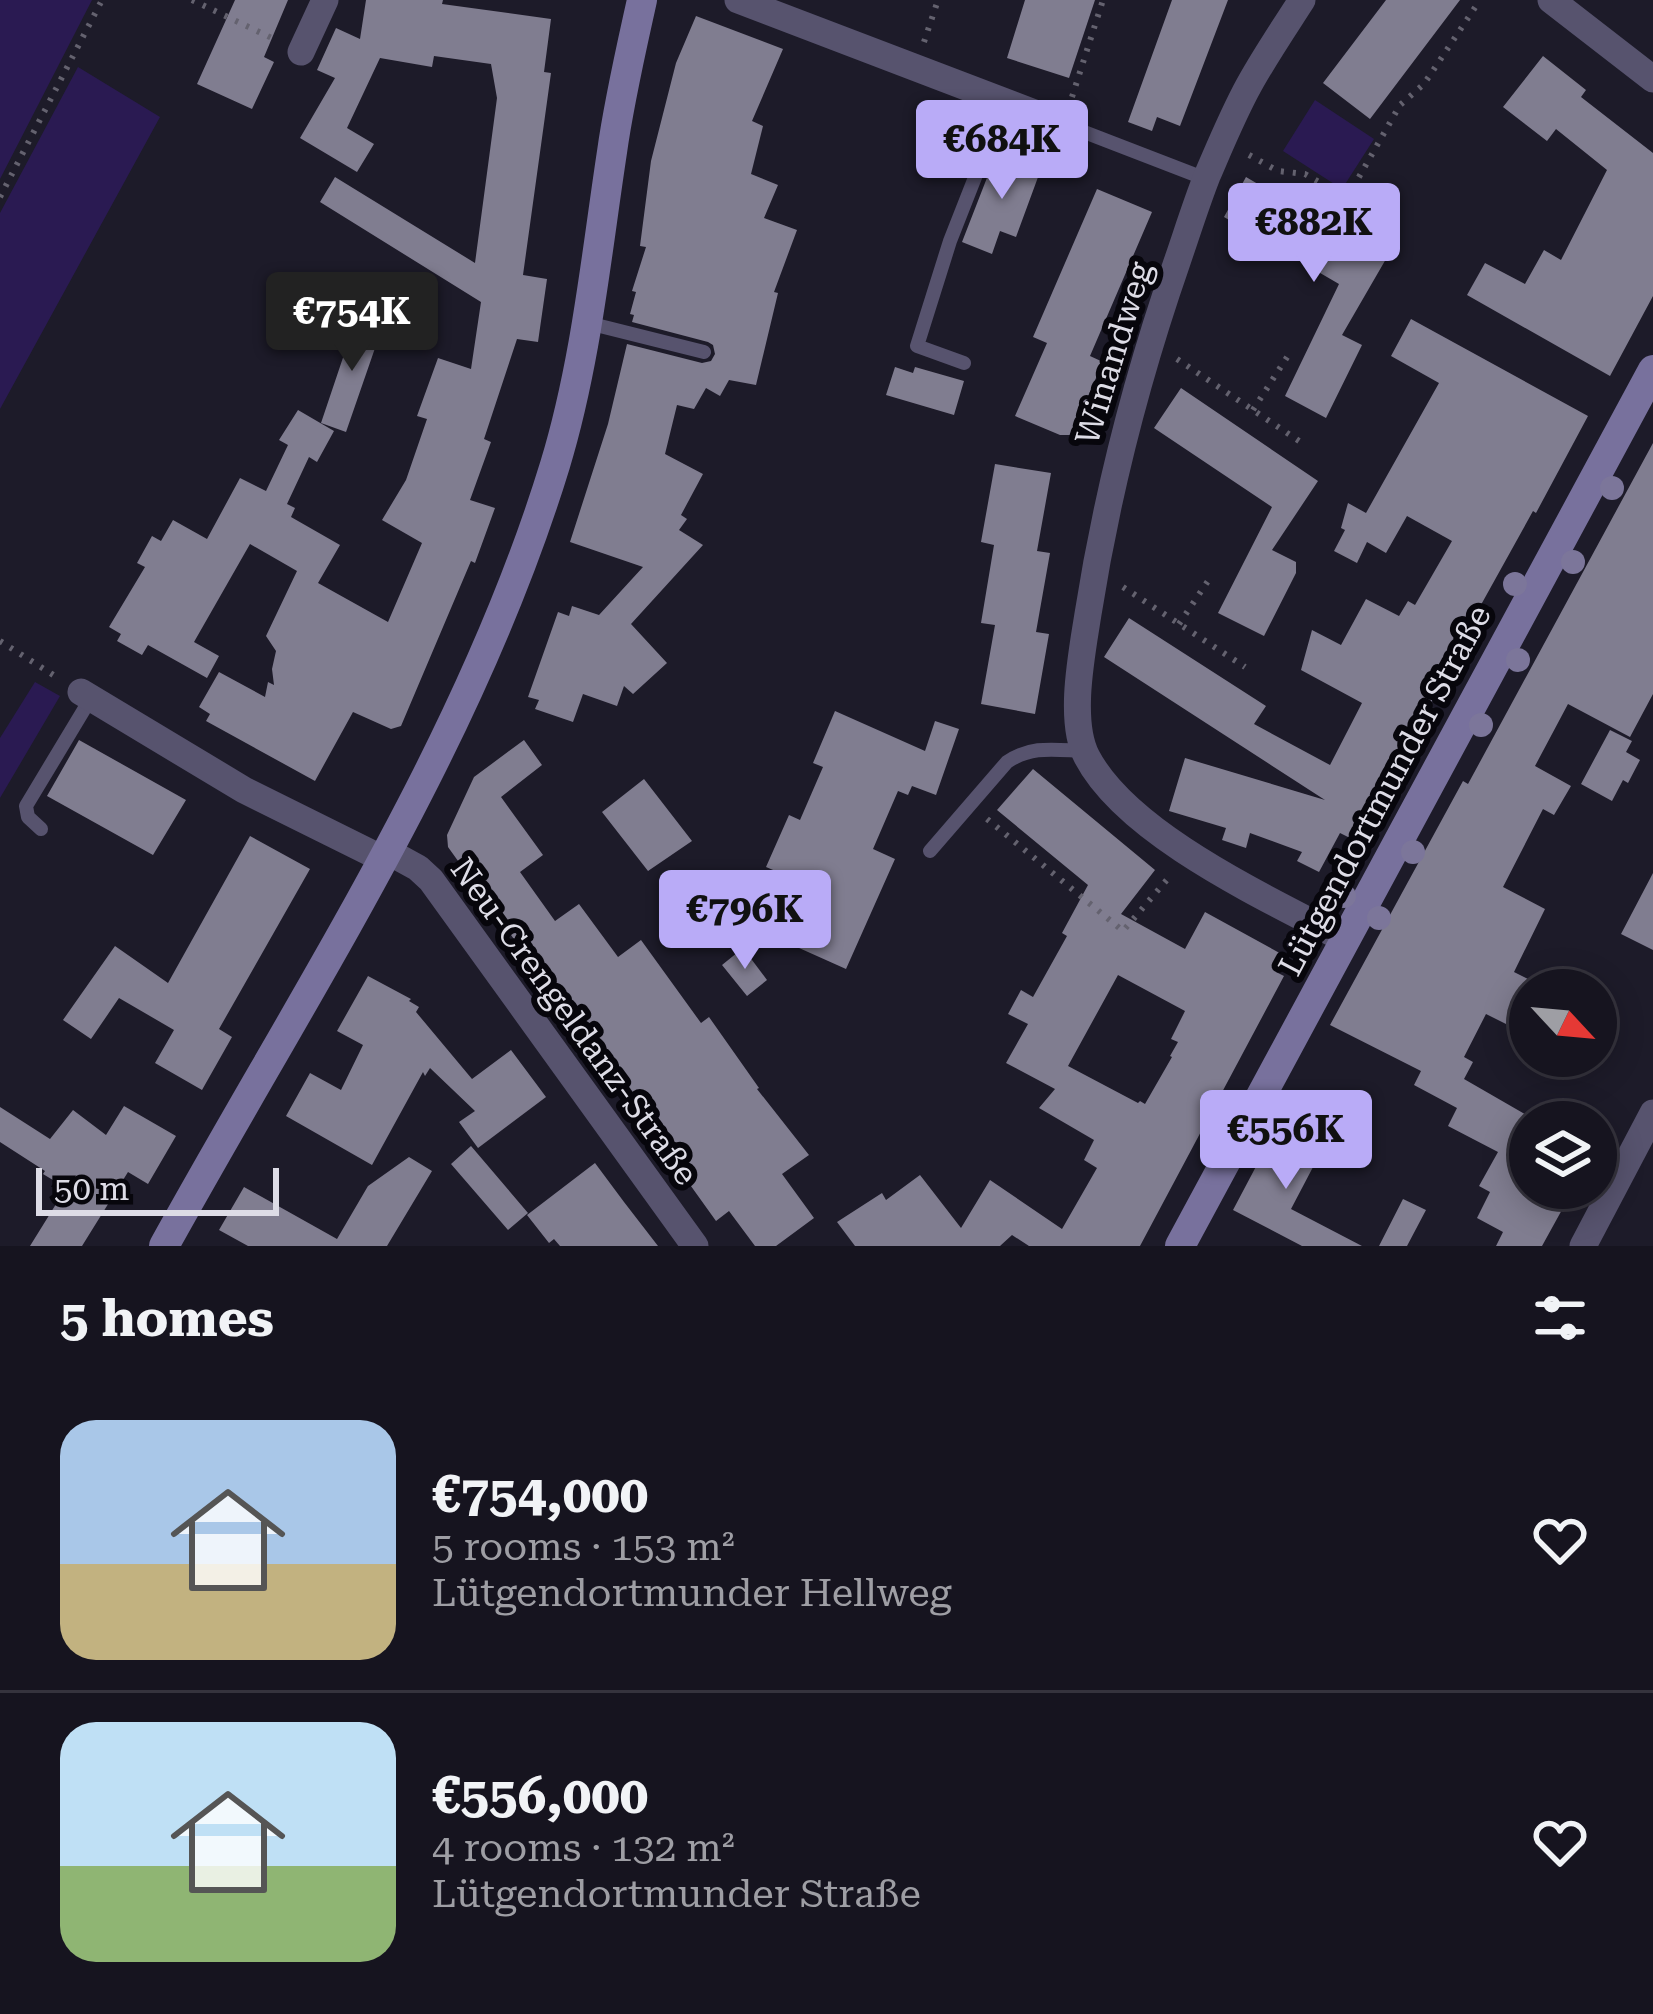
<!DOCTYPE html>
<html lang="en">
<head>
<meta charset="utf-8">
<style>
  :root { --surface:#16141f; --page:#1f1d28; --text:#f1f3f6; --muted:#9e9ea4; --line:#35333d; --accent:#b9abf7 }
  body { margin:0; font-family:"Roboto Serif",serif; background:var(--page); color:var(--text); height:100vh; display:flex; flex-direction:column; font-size:45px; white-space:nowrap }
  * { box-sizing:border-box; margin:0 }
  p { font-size:39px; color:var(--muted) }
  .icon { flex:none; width:66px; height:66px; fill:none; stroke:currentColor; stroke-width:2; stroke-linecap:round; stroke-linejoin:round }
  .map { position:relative; height:1246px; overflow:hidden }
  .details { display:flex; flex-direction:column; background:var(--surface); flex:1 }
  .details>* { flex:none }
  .needle { width:78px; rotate:116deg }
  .fabs { position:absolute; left:1509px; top:969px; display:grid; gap:24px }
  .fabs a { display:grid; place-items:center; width:108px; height:108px; border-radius:50%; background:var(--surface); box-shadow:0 6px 30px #0003,0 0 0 3px var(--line); font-size:60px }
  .scale { position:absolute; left:36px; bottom:30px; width:243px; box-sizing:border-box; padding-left:12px; border:6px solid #dddce6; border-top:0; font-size:33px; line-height:42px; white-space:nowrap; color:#dddce6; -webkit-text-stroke:9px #07060c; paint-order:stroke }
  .price { position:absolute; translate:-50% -102px; padding:0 27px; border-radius:12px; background:var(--accent); color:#111; font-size:39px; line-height:78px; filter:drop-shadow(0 3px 6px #0008) }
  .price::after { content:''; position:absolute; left:50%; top:72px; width:36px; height:27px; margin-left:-18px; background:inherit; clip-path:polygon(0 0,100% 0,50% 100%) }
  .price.selected { background:#222; color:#fff }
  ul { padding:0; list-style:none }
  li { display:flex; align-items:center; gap:36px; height:300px; padding:0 60px }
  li+li { border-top:3px solid var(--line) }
  li span { display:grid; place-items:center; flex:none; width:336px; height:240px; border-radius:36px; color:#555 }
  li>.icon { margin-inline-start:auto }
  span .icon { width:144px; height:144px; fill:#fffc; stroke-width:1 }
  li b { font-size:51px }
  h2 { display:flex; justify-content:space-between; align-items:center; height:144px; padding:0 60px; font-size:51px }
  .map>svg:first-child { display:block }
  .green { fill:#2a1a52 }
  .building { fill:#807d90; fill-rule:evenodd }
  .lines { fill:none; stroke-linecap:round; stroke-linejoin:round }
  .path { stroke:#64626f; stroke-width:6; stroke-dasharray:3 9; stroke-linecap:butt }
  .lane { stroke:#57536e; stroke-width:14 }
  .street { stroke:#57536e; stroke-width:27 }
  .secondary { stroke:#78719d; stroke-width:30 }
  .tree { fill:#7c769a }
  .labels { text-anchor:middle; stroke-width:12; stroke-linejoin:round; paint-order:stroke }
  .street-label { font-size:33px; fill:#dddce6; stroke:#07060c }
</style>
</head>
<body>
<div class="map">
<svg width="1653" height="1246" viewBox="0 0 1653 1246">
  <rect width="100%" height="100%" fill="#1d1b29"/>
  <path class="green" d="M0,0H92L0,179Z
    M78,67L160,117L0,409V213Z
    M1315,100L1374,139L1342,189L1283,151Z
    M35,682L60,696L0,798V738Z"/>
  <path class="building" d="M235,0H288L264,57L274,62L252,109L197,84Z
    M366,0H443L442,4L551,19L544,72L551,73L523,275L547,279L538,342L517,339L484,439L491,442L470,500L495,508L475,563L471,561L401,726L391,729L353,712L315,781L206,721L210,714L199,707L219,672L265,697L268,682L274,685L272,669L276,651L266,636L297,571L250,544L194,642L219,656L207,678L148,645L142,655L117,641L121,634L109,627L145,567L137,563L152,536L161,541L173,520L207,539L240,478L266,491L288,445L279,440L298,410L334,431L317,462L309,457L287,504L295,508L291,517L340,545L318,583L388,622L422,543L382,520L406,480L427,419L417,416L438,358L471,369L481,302L320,202L335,177L475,263L497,98L491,64L434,56L432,67L380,58L347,128L374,144L357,172L300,138L335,78L317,70L336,28L360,39Z
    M1025,0H1095L1069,78L1007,58Z
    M1172,0H1228L1180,126L1157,117L1152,131L1128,122Z
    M1386,0H1460L1370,119L1323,83Z
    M696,16L783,49L752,121L763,126L751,174L778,185L764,218L797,230L774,292L778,293L756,385L729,380L720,396L706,388L694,409L677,405L665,454L703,474L681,515L687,519L679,530L703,545L631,624L667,663L633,694L624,686L617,706L583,694L573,722L535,709L539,700L528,697L558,612L569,616L572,606L599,615L643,567L570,542L608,424L627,344L702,363L711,361L715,354L713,345L708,342L632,322L634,315L630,314L636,292L632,291L646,247L640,246L651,161L676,63Z
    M1543,56L1586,90L1581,97L1653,153V296L1610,376L1467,295L1485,263L1525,284L1544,250L1561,260L1607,170L1556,129L1547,141L1503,107Z
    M997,152L1041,169L1016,237L1000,231L992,254L962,242Z
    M1246,177L1386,259L1342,335L1362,345L1326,418L1285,396L1339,284L1224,217Z
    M1097,189L1152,212L1090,356L1103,362L1071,435H1060L1015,416L1047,343L1033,337Z
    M357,316L383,325L346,432L321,423Z
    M1411,319L1588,416L1536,513L1533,511L1477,612L1479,613L1452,665L1356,841L1340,833L1319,872L1297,861L1302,852L1250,833L1246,848L1222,840L1226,828L1169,811L1185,758L1325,800L1104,657L1129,618L1266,706L1254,724L1330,765L1362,703L1301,670L1312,630L1341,645L1366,599L1399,616L1408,601L1415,605L1452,541L1407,516L1386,553L1367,542L1357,563L1334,551L1345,530L1341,528L1348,503L1366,513L1439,383L1391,356Z
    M895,367L913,373L915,367L964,381L954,415L886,395Z
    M1181,388L1318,481L1272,550L1296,562V573L1264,636L1218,613L1272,507L1154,428Z
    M1653,443V694L1630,737L1568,704L1535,766L1571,786L1554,815L1543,809L1503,887L1545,909L1514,972L1530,980V1036L1486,1014L1464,1057L1473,1062L1464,1079L1537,1121L1530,1122V1142L1523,1163L1530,1167V1188H1574L1542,1246H1496L1503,1232L1477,1218L1490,1192L1479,1186L1498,1152L1448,1126L1457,1108L1414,1085L1421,1071L1330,1025L1463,781L1468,784Z
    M995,464L1051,473L1037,551L1050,553L1036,632L1049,634L1035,714L981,704L995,625L981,623L994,545L981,542Z
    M835,711L925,751L935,721L959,729L936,795L912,786L908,795L898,791L873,849L895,859L846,969L779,939L804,883L766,867L789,815L800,820L823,767L813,763Z
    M1610,730L1632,741L1626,752L1640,760L1628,783L1623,780L1612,801L1581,784Z
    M79,740L186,800L153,855L47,796Z
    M524,740L542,765L501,797L543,855L520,872L555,921L579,904L618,957L641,940L701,1023L709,1017L759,1088L757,1089L809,1155L782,1174L814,1218L776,1246H755L729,1211L716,1221L448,847L447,835L474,777Z
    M1033,769L1155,870L1121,914L1185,949L1205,912L1285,956L1276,972L1284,976L1140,1246H1029L1012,1235L1000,1246H855L837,1222L882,1193L886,1200L920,1175L961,1228L990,1180L1062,1229L1097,1168L1084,1160L1094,1140L1039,1108L1055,1089L1006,1063L1028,1024L1008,1014L1021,990L1033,997L1067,936L1062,933L1088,885L997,810ZM1118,975L1185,1011L1171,1039L1178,1042L1170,1056L1172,1057L1145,1104L1140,1101L1138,1103L1068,1066Z
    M644,779L692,841L648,871L602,812Z
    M250,836L310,869L219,1029L232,1037L202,1090L155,1063L174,1030L119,998L91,1039L63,1020L115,946L168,983Z
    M1653,873V950L1621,934Z
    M743,948L767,980L747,996L722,965Z
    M368,976L411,999L409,1001L419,1007L416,1012L472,1079L511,1050L546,1097L478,1148L459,1122L475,1111L430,1068L425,1076L423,1072L372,1165L286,1116L310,1073L341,1090L363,1045L337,1031Z
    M124,1106L176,1136L148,1184L128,1172L82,1246H30L66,1188L43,1174L45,1171L0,1142V1107L50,1139L73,1110L106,1135Z
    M1278,1125L1323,1148L1291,1209L1362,1246H1302L1233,1210Z
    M471,1146L528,1213L508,1230L451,1164Z
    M409,1157L432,1171L387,1246H248L219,1230L244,1187L337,1239L368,1186Z
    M595,1163L624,1202L658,1246H560L554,1239L549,1243L527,1215Z
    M1403,1199L1426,1210L1407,1246H1379Z"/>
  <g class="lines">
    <path class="path" d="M192,0L276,40
      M924,42L938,0
      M1072,97L1103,0
      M1249,155L1278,171L1305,174L1362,207L1345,235
      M0,197L102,0
      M1347,198L1400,105L1424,84L1480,0
      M1177,359L1302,443
      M1253,410L1289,354
      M1123,587L1245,667
      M1179,624L1210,578
      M0,641L58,678
      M987,819L1123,931L1171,875"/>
    <path class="lane" d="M1066,125L1206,179
      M588,323L704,352
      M964,363L917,346L950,241L1005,101
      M41,829L28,817L26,806L91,698
      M930,851L1007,762C1032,745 1055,750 1084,751"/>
    <path class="street" d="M738,0L1066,125
      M1302,0C1284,28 1265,56 1249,85C1233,114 1220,146 1207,176C1196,204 1187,233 1177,262C1137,377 1107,493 1088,614C1082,653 1068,721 1087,757C1128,835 1267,898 1344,939
      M1551,0L1653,79
      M301,52L325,0
      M81,692L244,790L383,859
      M387,851L418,868L431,880L695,1246
      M1583,1246L1653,1113"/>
    <path class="secondary" d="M164,1246C304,992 469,746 555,465C586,363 596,257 612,152C619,101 631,50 642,0
      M1180,1246L1653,370"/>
  </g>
  <g class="tree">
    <circle cx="1612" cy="488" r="12"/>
    <circle cx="1573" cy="562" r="12"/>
    <circle cx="1515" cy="584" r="12"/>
    <circle cx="1518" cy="660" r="12"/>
    <circle cx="1481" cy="725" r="12"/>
    <circle cx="1413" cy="852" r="12"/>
    <circle cx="1344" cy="896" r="12"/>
    <circle cx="1379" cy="918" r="12"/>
  </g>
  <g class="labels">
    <g class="street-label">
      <text transform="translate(1113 353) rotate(-73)" y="12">Winandweg</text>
      <text transform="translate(1384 790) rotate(-62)" y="12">Lütgendortmunder Straße</text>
      <text transform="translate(575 1021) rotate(54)" y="12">Neu-Crengeldanz-Straße</text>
    </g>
  </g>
</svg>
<div class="fabs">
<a><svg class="needle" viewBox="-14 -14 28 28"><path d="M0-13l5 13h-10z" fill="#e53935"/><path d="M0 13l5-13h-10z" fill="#9e9ea4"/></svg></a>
<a><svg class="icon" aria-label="layers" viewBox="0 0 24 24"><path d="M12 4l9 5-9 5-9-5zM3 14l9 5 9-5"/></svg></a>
</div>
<div class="scale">50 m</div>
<b class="price" style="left:1002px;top:202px">€684K</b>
<b class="price" style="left:1314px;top:285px">€882K</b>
<b class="price selected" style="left:352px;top:374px">€754K</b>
<b class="price" style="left:745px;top:972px">€796K</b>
<b class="price" style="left:1286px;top:1192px">€556K</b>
</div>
<section class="details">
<h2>5 homes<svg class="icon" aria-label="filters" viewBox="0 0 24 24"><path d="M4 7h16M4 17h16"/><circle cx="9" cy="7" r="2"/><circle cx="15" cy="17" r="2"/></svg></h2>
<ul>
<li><span style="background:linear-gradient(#a9c7e8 60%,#c2b280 0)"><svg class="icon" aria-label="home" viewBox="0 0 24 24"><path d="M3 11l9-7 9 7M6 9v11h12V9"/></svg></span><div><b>€754,000</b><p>5 rooms · 153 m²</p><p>Lütgendortmunder Hellweg</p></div><svg class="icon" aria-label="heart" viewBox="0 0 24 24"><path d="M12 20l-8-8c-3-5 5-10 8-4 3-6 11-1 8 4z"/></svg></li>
<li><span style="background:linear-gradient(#bfe0f5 60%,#8fb573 0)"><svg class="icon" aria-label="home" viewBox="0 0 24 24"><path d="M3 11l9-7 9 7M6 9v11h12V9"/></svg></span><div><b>€556,000</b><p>4 rooms · 132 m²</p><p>Lütgendortmunder Straße</p></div><svg class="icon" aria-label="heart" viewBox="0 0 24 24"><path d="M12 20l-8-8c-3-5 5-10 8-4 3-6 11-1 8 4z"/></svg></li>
</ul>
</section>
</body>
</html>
